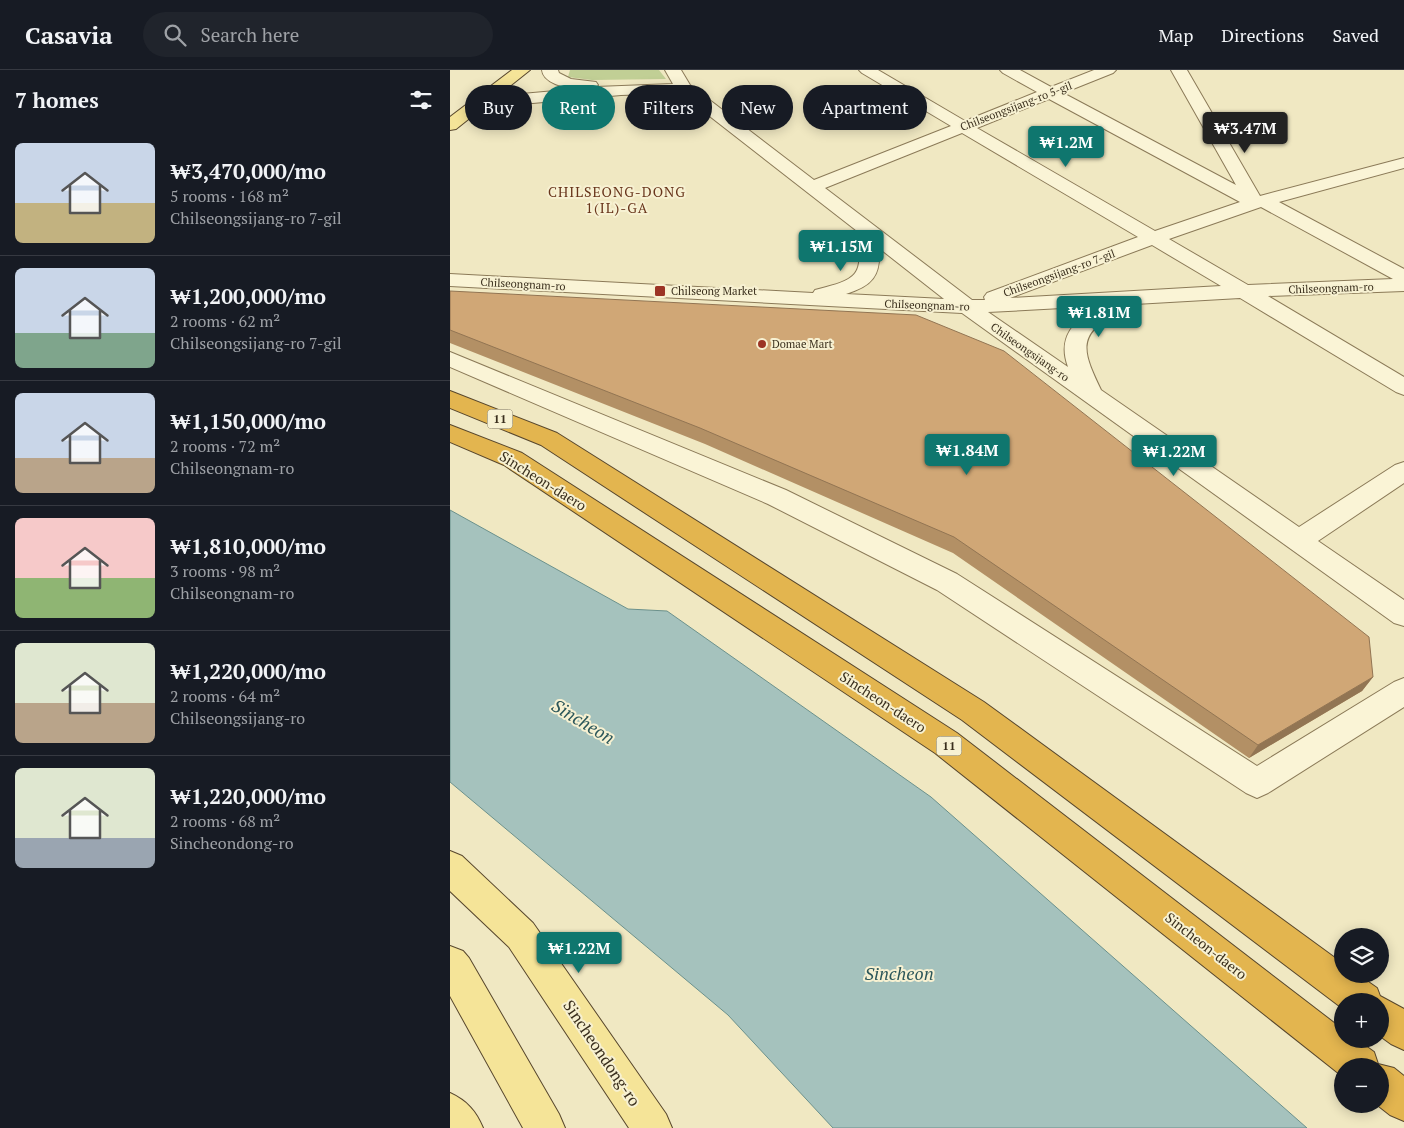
<!DOCTYPE html>
<html lang="en">
<head>
<meta charset="utf-8">
<style>
  :root { --surface:#171b24; --page:#20242c; --text:#f1f3f6; --muted:#9ea1a6; --line:#363941; --accent:#0f766e }
  body { margin:0; font-family:"PT Serif",serif; background:var(--page); color:var(--text); height:100vh; display:flex; flex-direction:column; font-size:19px; white-space:nowrap }
  * { box-sizing:border-box; margin:0 }
  p { font-size:16px; color:var(--muted) }
  .icon { flex:none; width:28px; height:28px; fill:none; stroke:currentColor; stroke-width:2; stroke-linecap:round; stroke-linejoin:round }
  .map { position:relative; flex:1; overflow:hidden }
  .drawer { display:flex; flex-direction:column; background:var(--surface); width:450px }
  .drawer>* { flex:none }
  .banner { position:absolute; left:15px; top:15px; width:475px; height:45px; display:flex; gap:10px }
  .tools { position:absolute; left:884px; top:858px; display:grid; gap:10px }
  .tools a { display:grid; place-items:center; width:55px; height:55px; border-radius:50%; background:var(--surface); box-shadow:0 2px 12px #0003; font-size:25px }
  .price { position:absolute; translate:-50% -42px; padding:0 11px; border-radius:5px; background:var(--accent); color:#fff; font-size:16px; line-height:32px; filter:drop-shadow(0 1px 2px #0008) }
  .price::after { content:''; position:absolute; left:50%; top:30px; width:15px; height:11px; margin-left:-8px; background:inherit; clip-path:polygon(0 0,100% 0,50% 100%) }
  .price.on { background:#222; color:#fff }
  ul { padding:0; list-style:none }
  li { display:flex; align-items:center; gap:15px; height:125px; padding:0 15px }
  li+li { border-top:1px solid var(--line) }
  li span { display:grid; place-items:center; flex:none; width:140px; height:100px; border-radius:8px; color:#555 }
  li>.icon { margin-inline-start:auto }
  span .icon { width:60px; height:60px; fill:#fffc; stroke-width:1 }
  li b { font-size:21px }
  h2 { display:flex; justify-content:space-between; align-items:center; height:60px; padding:0 15px; font-size:21px }
  .pill { padding:0 18px; border-radius:22px; background:var(--surface); box-shadow:0 2px 12px #0003; font-size:18px; line-height:45px }
  .pill.on { background:var(--accent); color:#fff }
  header { display:flex; align-items:center; gap:30px; box-sizing:border-box; height:70px; padding:0 25px; background:var(--surface); border-bottom:1px solid var(--line) }
  header strong { font-size:24px }
  nav { display:flex; gap:28px; margin-inline-start:auto; font-size:18px }
  .search { width:350px; height:45px; background:var(--page); display:flex; align-items:center; gap:12px; box-sizing:border-box; padding:0 18px; border-radius:28px; color:var(--muted); font-size:19px }
  main { display:flex; flex:1; min-height:0 }
  .map>svg:first-child { display:block }
  .green { fill:#c1cf95 }
  .water { fill:#a5c2bd; stroke:#6b918c }
  .lines { fill:none; stroke-linecap:round; stroke-linejoin:round }
  .minor-casing { stroke:#8b7a58; stroke-width:2 }
  .major-casing { stroke:#58472d; stroke-width:2 }
  .highway-casing { stroke:#58472d; stroke-width:2 }
  .minor { fill:#faf4d6; fill-rule:evenodd }
  .major { fill:#f5e498; fill-rule:evenodd }
  .highway { fill:#e3b54f; fill-rule:evenodd }
  .wall { fill:#b39065 }
  .shaded-wall { fill:#927553 }
  .building { fill:#d0a776; stroke:#927553 }
  .poi-dot { fill:#9c3425; stroke:#f7f1d2; stroke-width:2 }
  .labels { text-anchor:middle; stroke-width:4; stroke-linejoin:round; paint-order:stroke }
  .far-street-label { font-size:11px; fill:#3a2f1d; stroke:#f7f1d2 }
  .far-poi-label { font-size:11px; fill:#3a2f1d; stroke:#f7f1d2; text-anchor:start }
  .shield { fill:#f7f1d2; stroke:#736953; stroke-width:1 }
  .shield-label { font-size:12px; font-weight:bold; fill:#3a2f1d }
  .far-quarter-label { font-size:14px; letter-spacing:1px; fill:#68351b; stroke:#f7f1d2 }
  .street-label { font-size:14px; fill:#3a2f1d; stroke:#f7f1d2 }
  .near-street-label { font-size:16px; fill:#3a2f1d; stroke:#f7f1d2 }
  .near-water-label { font-size:18px; font-style:italic; fill:#2c575a; stroke:#f7f1d2 }
</style>
</head>
<body>
<header>
<strong>Casavia</strong>
<div class="search"><svg class="icon" aria-label="search" viewBox="0 0 24 24"><circle cx="10" cy="10" r="6"/><path d="M15 15l6 6"/></svg>Search here</div>
<nav><a>Map</a><a>Directions</a><a>Saved</a></nav>
</header>
<main>
<section class="drawer">
<h2>7 homes<svg class="icon" aria-label="filters" viewBox="0 0 24 24"><path d="M4 7h16M4 17h16"/><circle cx="9" cy="7" r="2"/><circle cx="15" cy="17" r="2"/></svg></h2>
<ul>
<li><span style="background:linear-gradient(#c9d6e8 60%,#c2b280 0)"><svg class="icon" aria-label="home" viewBox="0 0 24 24"><path d="M3 11l9-7 9 7M6 9v11h12V9"/></svg></span><div><b>₩3,470,000/mo</b><p>5 rooms · 168 m²</p><p>Chilseongsijang-ro 7-gil</p></div></li>
<li><span style="background:linear-gradient(#c9d6e8 65%,#7fa58c 0)"><svg class="icon" aria-label="home" viewBox="0 0 24 24"><path d="M3 11l9-7 9 7M6 9v11h12V9"/></svg></span><div><b>₩1,200,000/mo</b><p>2 rooms · 62 m²</p><p>Chilseongsijang-ro 7-gil</p></div></li>
<li><span style="background:linear-gradient(#c9d6e8 65%,#b9a48a 0)"><svg class="icon" aria-label="home" viewBox="0 0 24 24"><path d="M3 11l9-7 9 7M6 9v11h12V9"/></svg></span><div><b>₩1,150,000/mo</b><p>2 rooms · 72 m²</p><p>Chilseongnam-ro</p></div></li>
<li><span style="background:linear-gradient(#f6c9c9 60%,#8fb573 0)"><svg class="icon" aria-label="home" viewBox="0 0 24 24"><path d="M3 11l9-7 9 7M6 9v11h12V9"/></svg></span><div><b>₩1,810,000/mo</b><p>3 rooms · 98 m²</p><p>Chilseongnam-ro</p></div></li>
<li><span style="background:linear-gradient(#dfe7d0 60%,#b9a48a 0)"><svg class="icon" aria-label="home" viewBox="0 0 24 24"><path d="M3 11l9-7 9 7M6 9v11h12V9"/></svg></span><div><b>₩1,220,000/mo</b><p>2 rooms · 64 m²</p><p>Chilseongsijang-ro</p></div></li>
<li><span style="background:linear-gradient(#dfe7d0 70%,#9aa5b1 0)"><svg class="icon" aria-label="home" viewBox="0 0 24 24"><path d="M3 11l9-7 9 7M6 9v11h12V9"/></svg></span><div><b>₩1,220,000/mo</b><p>2 rooms · 68 m²</p><p>Sincheondong-ro</p></div></li>
</ul>
</section>
<div class="map">
<svg width="954" height="1058" viewBox="0 0 954 1058">
  <rect width="100%" height="100%" fill="#f0e8c2"/>
  <path class="green" d="M120,0H209L216,9L142,10L118,7Z"/>
  <path class="water" d="M0,440L178,539L217,541L481,727L857,1058H383L278,945L0,712Z"/>
  <g class="lines">
    <defs>
      <path id="minor" d="M92,0H108L109,3L121,9L146,12L148,15L146,17L223,14L215,0H231L240,15L364,110L501,56L412,3L409,0H428L515,51L587,22L553,3L550,0H570L601,17L644,0H666L663,3L613,23L786,115L721,0H737L810,126L954,88V98L829,132L954,199V221L818,226L954,307V325L946,322L790,228L685,234C681,240 671,241 664,245C624,265 635,286 651,320L849,457L945,395L954,392V413L868,471L954,530V556L944,553L512,243L0,216V204L363,223L365,220C408,209 414,207 407,161L230,23L171,25L26,38L20,36L18,33L20,30L26,28L127,19C115,18 93,13 92,0ZM599,29L790,132L705,161L527,58ZM512,63L688,167L537,223L534,227L535,230H522L375,118ZM811,137L943,209L798,215L719,169ZM702,175L771,216L560,228ZM429,178L494,229L396,224C422,216 431,206 429,178ZM649,236C624,250 607,267 618,297L538,242Z
        M0,282L336,420L507,504L807,696L944,612L954,608V637L818,723L807,728L796,723L487,520L318,434L0,297Z"/>
      <path id="major" d="M62,0H80L6,59L0,60V47Z
        M0,781L12,786L83,853L216,1044L222,1058H179L59,877L0,821Z
        M0,876L13,881L19,888L109,1044L115,1058H73L0,926Z
        M0,1023C17,1031 26,1041 33,1058H0Z"/>
      <path id="highway" d="M0,321L107,363L534,632L892,893V904H907L927,918L930,926L954,939V980L941,974L930,966V931H892V938L512,650L91,375L0,338Z
        M0,355L72,383L507,663L892,959V969H906L924,982L928,994L944,998L954,1006V1051L940,1045L926,1034H930V996H892V1006L485,683L54,395L0,372Z"/>
    </defs>
    <use href="#minor" class="minor-casing"/>
    <use href="#major" class="major-casing"/>
    <use href="#highway" class="highway-casing"/>
    <use href="#minor" class="minor"/>
    <use href="#major" class="major"/>
    <use href="#highway" class="highway"/>
  </g>
  <path class="wall" d="M0,221L923,607L912,621L799,688L503,483L255,374L0,273Z"/>
  <path class="shaded-wall" d="M923,607L912,621L799,688L808,675Z"/>
  <path class="building" d="M0,221L466,245L554,281L919,567L923,607L808,675L504,467L250,358L0,260Z"/>
  <g class="poi-dot">
    <rect x="204" y="215" width="12" height="12" rx="2.5"/>
    <circle cx="312" cy="274" r="5"/>
  </g>
  <g class="labels">
    <g class="far-street-label">
      <text transform="translate(566 36) rotate(-21)" y="4">Chilseongsijang-ro 5-gil</text>
      <text transform="translate(609 203) rotate(-20)" y="4">Chilseongsijang-ro 7-gil</text>
      <text transform="translate(73 214) rotate(3)" y="4">Chilseongnam-ro</text>
      <text transform="translate(881 218) rotate(-2)" y="4">Chilseongnam-ro</text>
      <text transform="translate(477 235) rotate(2)" y="4">Chilseongnam-ro</text>
      <text transform="translate(580 282) rotate(35)" y="4">Chilseongsijang-ro</text>
    </g>
    <g class="far-poi-label">
      <text x="221" y="225">Chilseong Market</text>
      <text x="322" y="278">Domae Mart</text>
    </g>
    <g class="shield">
      <rect x="37.5" y="339.5" width="25" height="19" rx="4"/>
      <rect x="486.5" y="666.5" width="25" height="19" rx="4"/>
    </g>
    <g class="shield-label">
      <text x="50" y="353">11</text>
      <text x="499" y="680">11</text>
    </g>
    <g class="far-quarter-label">
      <text x="167" y="127">CHILSEONG-DONG<tspan x="167" dy="16">1(IL)-GA</tspan></text>
    </g>
    <g class="street-label">
      <text transform="translate(93 411) rotate(32)" y="5">Sincheon-daero</text>
      <text transform="translate(433 632) rotate(33)" y="5">Sincheon-daero</text>
      <text transform="translate(756 876) rotate(38)" y="5">Sincheon-daero</text>
    </g>
    <g class="near-street-label">
      <text transform="translate(152 983) rotate(56)" y="6">Sincheondong-ro</text>
    </g>
    <g class="near-water-label">
      <text transform="translate(133 652) rotate(31)" y="6">Sincheon</text>
      <text x="449" y="910">Sincheon</text>
    </g>
  </g>
</svg>
<div class="tools">
<a><svg class="icon" aria-label="layers" viewBox="0 0 24 24"><path d="M12 4l9 5-9 5-9-5zM3 14l9 5 9-5"/></svg></a>
<a>+</a>
<a>−</a>
</div>
<b class="price on" style="left:795px;top:84px">₩3.47M</b>
<b class="price" style="left:616px;top:98px">₩1.2M</b>
<b class="price" style="left:391px;top:202px">₩1.15M</b>
<b class="price" style="left:649px;top:268px">₩1.81M</b>
<b class="price" style="left:517px;top:406px">₩1.84M</b>
<b class="price" style="left:724px;top:407px">₩1.22M</b>
<b class="price" style="left:129px;top:904px">₩1.22M</b>
<div class="banner">
<a class="pill">Buy</a>
<a class="pill on">Rent</a>
<a class="pill">Filters</a>
<a class="pill">New</a>
<a class="pill">Apartment</a>
</div>
</div>
</main>
</body>
</html>
